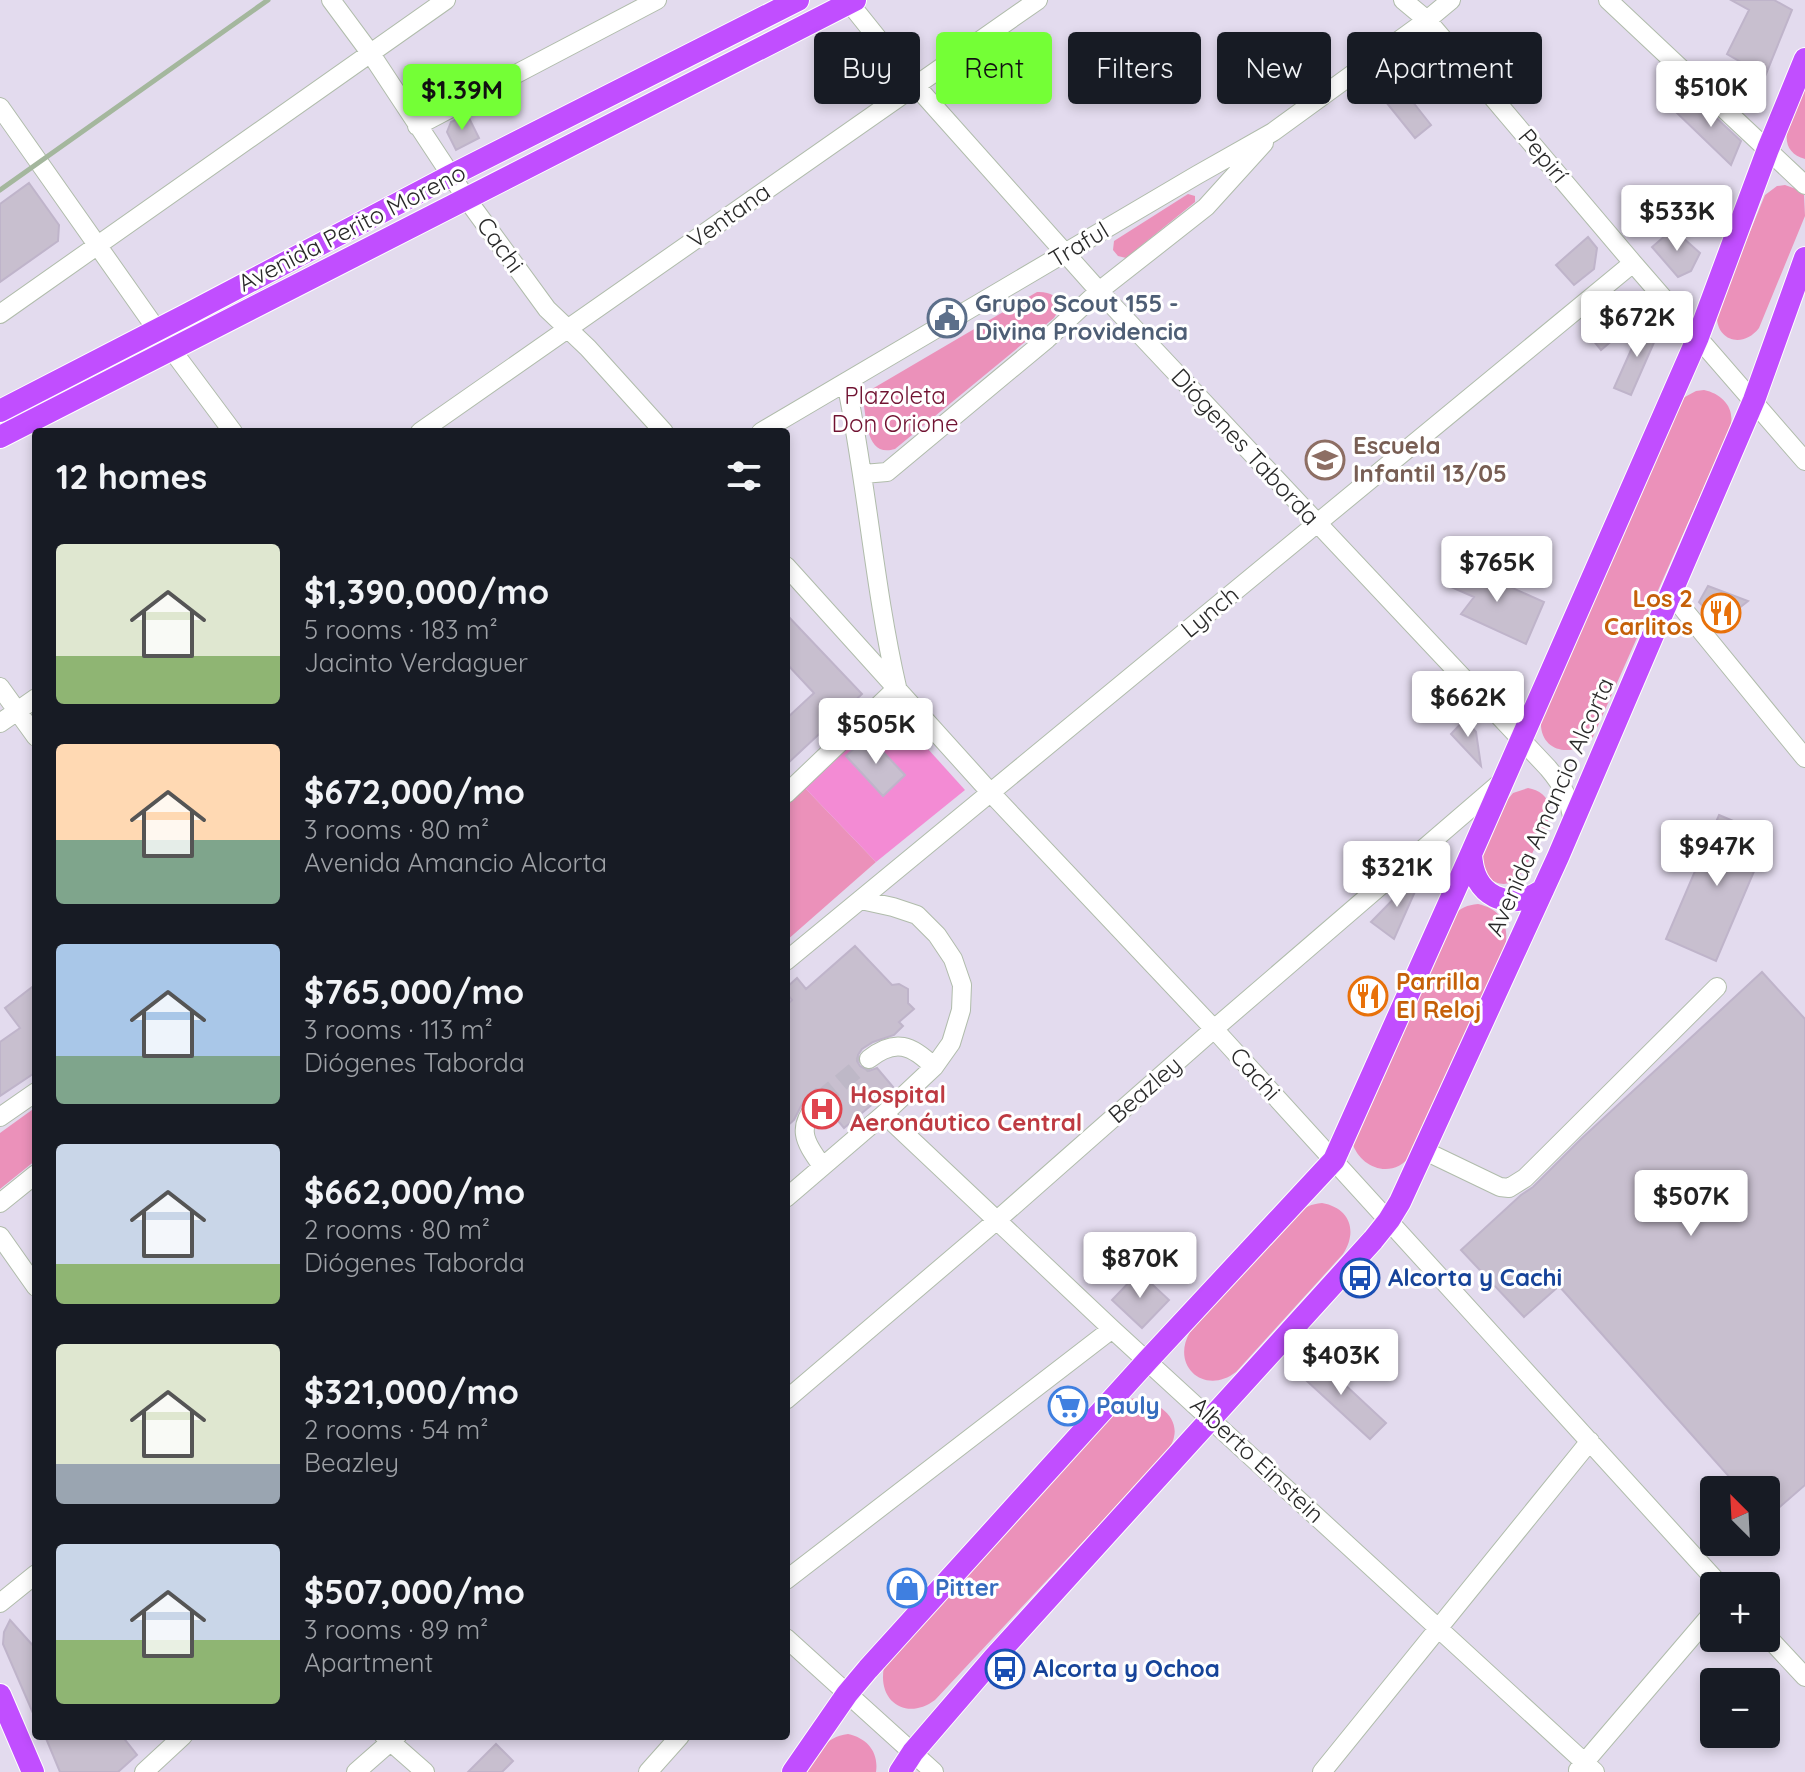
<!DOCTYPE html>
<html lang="en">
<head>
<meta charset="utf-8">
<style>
  :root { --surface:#171b24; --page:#242831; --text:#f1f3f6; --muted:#9ea1a6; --accent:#74ff36 }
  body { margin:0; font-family:Quicksand,sans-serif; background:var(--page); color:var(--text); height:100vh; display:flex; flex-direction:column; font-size:30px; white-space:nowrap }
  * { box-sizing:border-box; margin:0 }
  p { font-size:26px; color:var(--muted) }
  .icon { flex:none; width:44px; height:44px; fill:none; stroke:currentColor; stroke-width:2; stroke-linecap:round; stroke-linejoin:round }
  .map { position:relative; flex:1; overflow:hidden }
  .details { position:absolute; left:32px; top:428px; width:758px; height:1312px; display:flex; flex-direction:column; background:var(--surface); border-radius:8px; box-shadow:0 4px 12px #0003 }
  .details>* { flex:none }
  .top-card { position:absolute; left:814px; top:32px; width:760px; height:72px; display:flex; gap:16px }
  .needle { width:52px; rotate:336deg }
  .tools { position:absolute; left:1700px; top:1476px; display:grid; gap:16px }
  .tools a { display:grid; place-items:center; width:80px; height:80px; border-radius:8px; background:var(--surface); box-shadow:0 4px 12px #0003; font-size:40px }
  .price { position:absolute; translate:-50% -68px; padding:0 18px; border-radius:8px; background:#fff; color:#222; font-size:26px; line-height:52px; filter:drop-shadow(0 2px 4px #0008) }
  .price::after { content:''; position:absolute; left:50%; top:48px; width:24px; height:18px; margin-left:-12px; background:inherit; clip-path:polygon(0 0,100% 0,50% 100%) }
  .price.selected { background:var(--accent); color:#111 }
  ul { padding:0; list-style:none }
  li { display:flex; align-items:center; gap:24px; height:200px; padding:0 24px }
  li span { display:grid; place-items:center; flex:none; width:224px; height:160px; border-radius:8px; color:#555 }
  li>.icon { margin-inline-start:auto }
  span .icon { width:96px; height:96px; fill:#fffc; stroke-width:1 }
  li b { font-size:34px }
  h2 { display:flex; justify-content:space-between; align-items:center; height:96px; padding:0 24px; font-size:34px }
  .tag { padding:0 28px; border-radius:8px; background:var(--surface); box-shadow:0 4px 12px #0003; font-size:28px; line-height:72px }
  .tag.selected { background:var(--accent); color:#111 }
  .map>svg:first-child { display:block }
  .green { fill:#eb91ba }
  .pitch { fill:#f38bd4 }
  .building { fill:#c8bfcf; stroke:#bfb4ca; stroke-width:2 }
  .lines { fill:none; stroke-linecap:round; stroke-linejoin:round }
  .minor-tunnel { stroke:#beb8c7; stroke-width:18; stroke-dasharray:18 9; stroke-linecap:butt }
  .minor-casing { stroke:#b0bcab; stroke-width:20 }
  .major-casing { stroke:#fff; stroke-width:24 }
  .minor { stroke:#fff; stroke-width:18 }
  .major { stroke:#c14eff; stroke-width:22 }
  .rail { stroke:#a4b79d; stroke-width:5 }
  .labels { text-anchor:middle; stroke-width:6; stroke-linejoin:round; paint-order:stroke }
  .street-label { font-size:24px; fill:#2a2a2a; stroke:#fff }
  .service-label { font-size:24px; font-weight:bold; fill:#4e5e75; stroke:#fff; text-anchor:start }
  .park-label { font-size:24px; fill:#701231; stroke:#fff }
  .education-label { font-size:24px; font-weight:bold; fill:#785e54; stroke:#fff; text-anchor:start }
  .food-label { font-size:24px; font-weight:bold; fill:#c56008; stroke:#fff; text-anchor:end }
  .health-label { font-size:24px; font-weight:bold; fill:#be3a42; stroke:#fff; text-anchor:start }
  .transit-label { font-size:24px; font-weight:bold; fill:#164399; stroke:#fff; text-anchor:start }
  .shop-label { font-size:24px; font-weight:bold; fill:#366cbe; stroke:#fff; text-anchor:start }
</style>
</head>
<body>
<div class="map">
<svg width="1805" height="1772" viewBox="0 0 1805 1772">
  <rect width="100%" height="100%" fill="#e3dbee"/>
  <path class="green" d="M1805,87V159C1791,155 1785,146 1787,132Z
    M1785,185L1799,190L1804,195L1805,216L1759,328C1742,350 1714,340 1717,312L1765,195L1777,186Z
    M1188,194L1195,196V202L1126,258L1118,256L1113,250L1114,241Z
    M1037,292C1054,291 1066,301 1054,318L895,449C866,458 867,420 863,400L872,389Z
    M1704,390C1723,394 1736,409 1730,428L1593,737C1575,759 1539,753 1541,721L1683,398L1696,391Z
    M804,787L876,862L786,941V805Z
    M1528,788C1539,790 1548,796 1550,808C1552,819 1542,832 1537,843C1527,864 1515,900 1486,876L1481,856L1508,799L1513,793Z
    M1478,904C1501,909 1510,925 1505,947L1411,1155C1393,1180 1360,1169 1352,1142L1453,915C1461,908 1467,905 1478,904Z
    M36,1107V1160L0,1189V1133Z
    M1322,1203C1350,1208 1358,1231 1343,1254L1236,1372C1205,1396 1170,1366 1190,1332L1297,1214C1305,1207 1311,1204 1322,1203Z
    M1138,1398C1156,1401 1179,1416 1174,1437C1173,1443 1169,1448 1165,1454L935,1700C907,1721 877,1702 884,1667L1120,1403L1129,1399Z
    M848,1734C867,1738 879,1752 876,1772H806C817,1754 824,1737 848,1734Z"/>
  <path class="pitch" d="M890,707L965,790L876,862L804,787Z"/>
  <path class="building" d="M1731,0H1774L1792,10L1753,106L1742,109L1735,102L1746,65L1727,54L1749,10Z
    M449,67L459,84L432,101L422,86Z
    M1390,73L1431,125L1415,138L1373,86Z
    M1693,96L1741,141L1731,165L1677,113Z
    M467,114L479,138L456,150L447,132L451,122Z
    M29,183L59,225L58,241L0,282V204Z
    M1673,229L1700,253L1691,271L1678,277L1652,247Z
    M1588,237L1597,248L1594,269L1574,285L1556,265Z
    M1635,295L1648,310L1601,350L1588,334Z
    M1644,321L1659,331L1631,395L1614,388Z
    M1461,565L1544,602L1526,644L1461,614L1474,597L1444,584Z
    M1708,586L1748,601L1719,624L1699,602Z
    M786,614L862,694L786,765V719L814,693L786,663Z
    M1465,719L1476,732L1481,766L1451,734Z
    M868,736L905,775L883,796L846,756Z
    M1719,815L1769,836L1716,961L1666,939Z
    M1424,868L1425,869L1394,939L1371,922Z
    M855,946L892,985L899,984L908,989V1003L914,1009L899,1022L903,1026L894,1035L873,1042L862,1049L858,1055L857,1061L860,1066L869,1071L877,1068L893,1087L844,1128L828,1109L832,1102L831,1095L827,1090L816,1089L803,1102L794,1120L786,1127V1006L792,1000L786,993V988L797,978L806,989Z
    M1762,972L1805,1019V1485L1766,1519V1490H1741L1559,1286L1524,1317L1461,1250L1521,1195L1533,1187L1581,1139Z
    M36,984V1072L0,1096V1042L20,1028L5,1008Z
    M1139,1272L1169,1300L1142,1328L1112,1300Z
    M1312,1354L1386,1423L1370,1439L1296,1371Z
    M10,1620L36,1649V1720L3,1644L4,1632Z
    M45,1736H122L137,1755L118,1772H60Z
    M496,1744L513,1761L502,1772H468Z"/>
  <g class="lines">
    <path class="minor-tunnel" d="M820,1100L869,1059"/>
    <defs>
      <path id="minor" d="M331,0L371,54L466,198L547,309L588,348L664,432
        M847,0L916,86L1099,291L1548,768C1564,787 1569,798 1573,822
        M1403,0L1427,20L1633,263L1805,461
        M1608,0L1805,185
        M0,107L157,330L233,432
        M417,126L657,0
        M0,314L446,0
        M846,382C867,483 874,587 897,687
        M420,432L1038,0
        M761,432L1197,175L1273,132L1427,20L1451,0
        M863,474L887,472L1047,339L1099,291L1206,207L1264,143
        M786,566L990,792L1214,1029L1721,1586
        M1671,594L1805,758
        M0,687L36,737
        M0,723L36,698
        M786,794L897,688
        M786,961L1633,263
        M869,1059C895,1038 912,1045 934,1067
        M820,1100C796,1128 803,1139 822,1166
        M884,1114L1112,1329L1595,1772
        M0,1117L36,1092
        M1425,1151L1500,1187L1509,1188L1525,1178L1717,987
        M786,1198L884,1114L934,1067L951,1043L961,1010L962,985L953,959L937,935L917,915L893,907L861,900
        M0,1203L36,1174
        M0,1236L36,1287
        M786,1400L996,1221L1214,1029L1501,782
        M786,1580L1112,1329
        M0,1603L36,1574
        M1766,1635L1805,1677
        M786,1638L934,1772
        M384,1736L425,1772
        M1578,1770L1714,1611
        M144,1772L183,1736
        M356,1772L397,1736
        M648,1772L680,1736
        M1322,1772L1590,1441"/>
      <path id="major" d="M0,411L188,314L450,176L798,0
        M0,437L855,0
        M1471,854C1473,896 1508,913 1543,890
        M0,1695L33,1772
        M793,1772L847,1694L868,1669L1148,1360L1334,1160L1471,854L1698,337L1768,149L1805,59
        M900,1772L913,1752L993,1659L1373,1240L1389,1220L1400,1202L1558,857L1656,628L1754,400L1805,258"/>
    </defs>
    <use href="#minor" class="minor-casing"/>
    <use href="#major" class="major-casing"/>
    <use href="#minor" class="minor"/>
    <use href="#major" class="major"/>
    <path class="rail" d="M0,190L268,0"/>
  </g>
  <defs>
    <symbol id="civic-ring" viewBox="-11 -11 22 22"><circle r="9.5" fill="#fff" stroke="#5c6f8a" stroke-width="1.5"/><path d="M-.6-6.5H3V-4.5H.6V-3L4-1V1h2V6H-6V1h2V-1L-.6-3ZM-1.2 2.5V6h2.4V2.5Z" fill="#5c6f8a"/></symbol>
    <symbol id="school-ring" viewBox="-11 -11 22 22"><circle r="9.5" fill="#fff" stroke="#8d6e63" stroke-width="1.5"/><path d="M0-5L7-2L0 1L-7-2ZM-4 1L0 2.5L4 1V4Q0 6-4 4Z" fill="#8d6e63"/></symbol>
    <symbol id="restaurant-ring" viewBox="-11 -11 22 22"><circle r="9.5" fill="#fff" stroke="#e8710a" stroke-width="1.5"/><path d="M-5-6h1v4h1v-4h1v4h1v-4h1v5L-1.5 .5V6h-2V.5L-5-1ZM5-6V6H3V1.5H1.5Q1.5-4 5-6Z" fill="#e8710a"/></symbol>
    <symbol id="hospital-ring" viewBox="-11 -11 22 22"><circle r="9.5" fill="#fff" stroke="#e0444e" stroke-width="1.5"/><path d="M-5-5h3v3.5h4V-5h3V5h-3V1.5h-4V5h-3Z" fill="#e0444e"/></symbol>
    <symbol id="bus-ring" viewBox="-11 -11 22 22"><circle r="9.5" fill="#fff" stroke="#1a4fb4" stroke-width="1.5"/><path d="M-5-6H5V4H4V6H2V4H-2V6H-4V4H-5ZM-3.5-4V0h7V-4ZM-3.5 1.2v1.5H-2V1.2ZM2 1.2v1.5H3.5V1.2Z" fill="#1a4fb4"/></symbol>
    <symbol id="supermarket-ring" viewBox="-11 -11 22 22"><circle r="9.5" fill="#fff" stroke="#3f7fe0" stroke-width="1.5"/><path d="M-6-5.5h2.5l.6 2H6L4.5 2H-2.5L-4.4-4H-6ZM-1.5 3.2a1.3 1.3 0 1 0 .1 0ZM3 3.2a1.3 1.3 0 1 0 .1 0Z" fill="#3f7fe0"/></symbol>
    <symbol id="shop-ring" viewBox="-11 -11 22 22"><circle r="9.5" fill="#fff" stroke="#3f7fe0" stroke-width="1.5"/><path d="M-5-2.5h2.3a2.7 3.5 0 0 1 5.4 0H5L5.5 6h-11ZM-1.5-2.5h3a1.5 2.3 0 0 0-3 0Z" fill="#3f7fe0"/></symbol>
  </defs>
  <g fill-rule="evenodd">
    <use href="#civic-ring" x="925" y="296" width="44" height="44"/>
    <use href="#school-ring" x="1303" y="438" width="44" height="44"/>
    <use href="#restaurant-ring" x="1699" y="591" width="44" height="44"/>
    <use href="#restaurant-ring" x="1346" y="974" width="44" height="44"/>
    <use href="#hospital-ring" x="800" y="1087" width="44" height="44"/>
    <use href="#bus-ring" x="1338" y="1256" width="44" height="44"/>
    <use href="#supermarket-ring" x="1046" y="1384" width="44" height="44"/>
    <use href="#shop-ring" x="885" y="1566" width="44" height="44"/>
    <use href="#bus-ring" x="983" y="1647" width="44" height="44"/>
  </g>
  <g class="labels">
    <g class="street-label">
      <text transform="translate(1543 156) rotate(50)" y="8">Pepirí</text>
      <text transform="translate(729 216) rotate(-35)" y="8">Ventana</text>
      <text transform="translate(352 228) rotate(-27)" y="8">Avenida Perito Moreno</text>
      <text transform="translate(500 245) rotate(54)" y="8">Cachi</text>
      <text transform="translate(1079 245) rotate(-31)" y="8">Traful</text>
      <text transform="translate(1245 447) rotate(47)" y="8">Diógenes Taborda</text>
      <text transform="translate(1210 612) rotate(-39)" y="8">Lynch</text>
      <text transform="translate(1550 807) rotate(-66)" y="8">Avenida Amancio Alcorta</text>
      <text transform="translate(1255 1074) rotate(48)" y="8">Cachi</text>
      <text transform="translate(1145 1090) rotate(-41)" y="8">Beazley</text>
      <text transform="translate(1257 1460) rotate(43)" y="8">Alberto Einstein</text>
    </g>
    <g class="service-label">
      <text x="975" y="312">Grupo Scout 155 -<tspan x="975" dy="28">Divina Providencia</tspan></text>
    </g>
    <g class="park-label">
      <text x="895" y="404">Plazoleta<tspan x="895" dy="28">Don Orione</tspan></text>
    </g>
    <g class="education-label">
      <text x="1353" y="454">Escuela<tspan x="1353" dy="28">Infantil 13/05</tspan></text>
    </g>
    <g class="food-label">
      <text x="1693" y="607">Los 2<tspan x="1693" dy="28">Carlitos</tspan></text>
      <text x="1396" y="990" text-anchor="start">Parrilla<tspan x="1396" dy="28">El Reloj</tspan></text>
    </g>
    <g class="health-label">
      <text x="850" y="1103">Hospital<tspan x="850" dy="28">Aeronáutico Central</tspan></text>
    </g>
    <g class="transit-label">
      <text x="1388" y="1286">Alcorta y Cachi</text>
      <text x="1033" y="1677">Alcorta y Ochoa</text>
    </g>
    <g class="shop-label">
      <text x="1096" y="1414">Pauly</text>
      <text x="935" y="1596">Pitter</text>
    </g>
  </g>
</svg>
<div class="tools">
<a><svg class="needle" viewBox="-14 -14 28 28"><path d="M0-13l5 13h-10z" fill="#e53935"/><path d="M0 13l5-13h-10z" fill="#9ea1a6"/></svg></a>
<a>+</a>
<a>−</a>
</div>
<b class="price" style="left:1711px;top:129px">$510K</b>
<b class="price selected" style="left:462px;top:132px">$1.39M</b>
<b class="price" style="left:1677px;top:253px">$533K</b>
<b class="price" style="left:1637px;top:359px">$672K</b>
<b class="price" style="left:1497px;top:604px">$765K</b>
<b class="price" style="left:1468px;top:739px">$662K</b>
<b class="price" style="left:876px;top:766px">$505K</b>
<b class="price" style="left:1717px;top:888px">$947K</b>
<b class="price" style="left:1397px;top:909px">$321K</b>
<b class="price" style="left:1691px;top:1238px">$507K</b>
<b class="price" style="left:1140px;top:1300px">$870K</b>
<b class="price" style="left:1341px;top:1397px">$403K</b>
<div class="top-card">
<a class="tag">Buy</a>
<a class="tag selected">Rent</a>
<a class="tag">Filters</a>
<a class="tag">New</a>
<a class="tag">Apartment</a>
</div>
<section class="details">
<h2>12 homes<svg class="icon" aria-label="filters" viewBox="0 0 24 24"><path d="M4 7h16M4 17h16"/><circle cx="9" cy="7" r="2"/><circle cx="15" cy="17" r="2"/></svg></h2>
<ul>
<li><span style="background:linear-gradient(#dfe7d0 70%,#8fb573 0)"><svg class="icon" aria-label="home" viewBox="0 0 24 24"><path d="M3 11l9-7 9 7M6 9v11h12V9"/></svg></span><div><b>$1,390,000/mo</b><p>5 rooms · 183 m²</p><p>Jacinto Verdaguer</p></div></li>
<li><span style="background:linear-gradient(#ffd9b3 60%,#7fa58c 0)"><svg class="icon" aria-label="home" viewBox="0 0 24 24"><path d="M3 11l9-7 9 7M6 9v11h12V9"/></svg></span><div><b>$672,000/mo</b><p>3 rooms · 80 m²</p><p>Avenida Amancio Alcorta</p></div></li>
<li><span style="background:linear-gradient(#a9c7e8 70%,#7fa58c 0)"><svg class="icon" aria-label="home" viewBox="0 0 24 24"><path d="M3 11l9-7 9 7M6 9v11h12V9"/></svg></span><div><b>$765,000/mo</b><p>3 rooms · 113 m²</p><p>Diógenes Taborda</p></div></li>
<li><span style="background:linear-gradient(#c9d6e8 75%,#8fb573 0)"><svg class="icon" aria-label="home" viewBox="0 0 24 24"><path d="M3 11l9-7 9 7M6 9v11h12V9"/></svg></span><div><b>$662,000/mo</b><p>2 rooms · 80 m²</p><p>Diógenes Taborda</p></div></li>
<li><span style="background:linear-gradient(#dfe7d0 75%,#9aa5b1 0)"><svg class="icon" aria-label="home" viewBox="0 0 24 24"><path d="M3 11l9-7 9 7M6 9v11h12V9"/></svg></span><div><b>$321,000/mo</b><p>2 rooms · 54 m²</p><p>Beazley</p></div></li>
<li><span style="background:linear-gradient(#c9d6e8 60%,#8fb573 0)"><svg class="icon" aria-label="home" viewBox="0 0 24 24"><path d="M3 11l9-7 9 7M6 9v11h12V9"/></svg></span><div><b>$507,000/mo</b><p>3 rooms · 89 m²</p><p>Apartment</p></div></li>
</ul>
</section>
</div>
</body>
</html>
